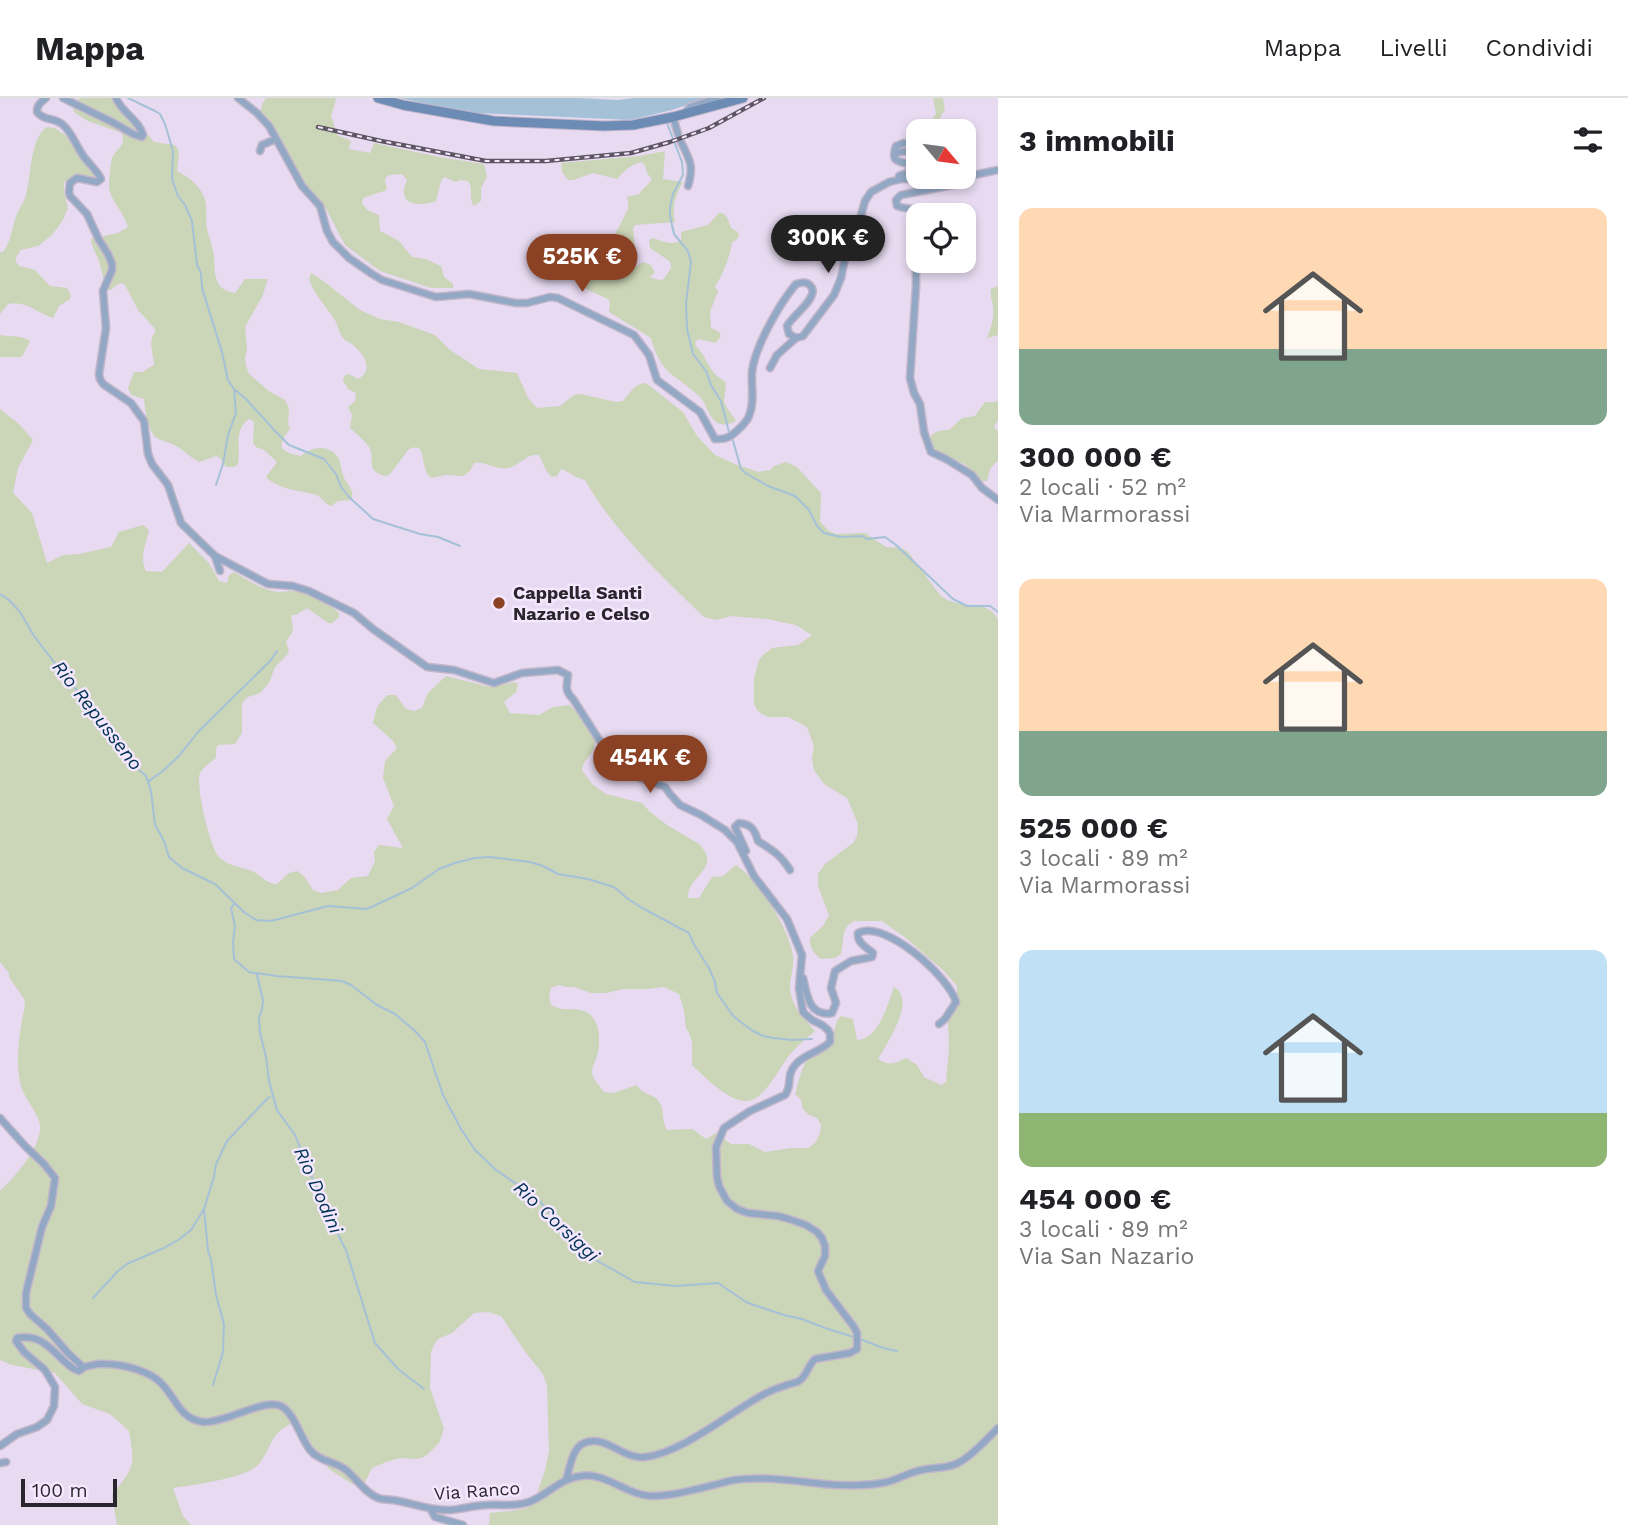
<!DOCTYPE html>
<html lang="it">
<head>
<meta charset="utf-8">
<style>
  :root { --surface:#fff; --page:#f6f6f6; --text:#202124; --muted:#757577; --line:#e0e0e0; --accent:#8b4224 }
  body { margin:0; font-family:"Work Sans",sans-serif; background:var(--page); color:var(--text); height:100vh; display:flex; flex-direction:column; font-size:26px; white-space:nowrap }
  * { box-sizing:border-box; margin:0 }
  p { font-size:23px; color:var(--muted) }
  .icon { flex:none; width:38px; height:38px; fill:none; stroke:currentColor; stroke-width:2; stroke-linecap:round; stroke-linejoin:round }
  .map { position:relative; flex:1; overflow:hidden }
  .details { display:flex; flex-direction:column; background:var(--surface); width:630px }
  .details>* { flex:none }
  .needle { width:46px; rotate:119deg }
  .buttons { position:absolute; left:906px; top:21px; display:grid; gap:14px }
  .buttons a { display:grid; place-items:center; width:70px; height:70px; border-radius:14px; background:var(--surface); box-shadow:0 4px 10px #0003; font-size:35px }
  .scale { position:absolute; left:21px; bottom:18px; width:96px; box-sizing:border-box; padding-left:7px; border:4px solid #2b262e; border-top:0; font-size:19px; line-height:24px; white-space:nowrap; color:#2b262e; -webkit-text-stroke:5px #f4e7fe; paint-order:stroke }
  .price { position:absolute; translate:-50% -60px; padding:0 16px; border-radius:24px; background:var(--accent); color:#fff; font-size:23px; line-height:46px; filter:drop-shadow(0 2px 4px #0008) }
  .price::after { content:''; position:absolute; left:50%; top:42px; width:21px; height:16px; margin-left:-10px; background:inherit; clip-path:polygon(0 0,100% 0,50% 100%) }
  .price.active { background:#222; color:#fff }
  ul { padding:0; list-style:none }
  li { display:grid; align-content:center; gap:14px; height:371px; padding:0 21px }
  li span { display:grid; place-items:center; height:217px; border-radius:14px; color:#555 }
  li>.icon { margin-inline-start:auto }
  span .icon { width:126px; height:126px; fill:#fffc; stroke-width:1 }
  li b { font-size:30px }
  h2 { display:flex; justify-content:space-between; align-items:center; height:84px; padding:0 21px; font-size:30px }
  header { display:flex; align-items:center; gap:42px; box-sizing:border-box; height:98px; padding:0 35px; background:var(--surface); border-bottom:2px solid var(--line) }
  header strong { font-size:33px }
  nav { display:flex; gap:38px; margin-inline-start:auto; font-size:24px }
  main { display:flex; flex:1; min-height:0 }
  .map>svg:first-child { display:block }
  .green { fill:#cbd5b7 }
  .water { fill:#a5c1d7 }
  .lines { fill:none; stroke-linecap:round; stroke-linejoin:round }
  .stream { stroke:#a5c1d7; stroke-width:2 }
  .street-casing { stroke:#c1b6ca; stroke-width:9 }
  .secondary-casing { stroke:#c1b6ca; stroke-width:11 }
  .street { stroke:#93a8c4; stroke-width:6 }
  .secondary { stroke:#6d8cb5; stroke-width:9 }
  .rail-casing { stroke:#5e5663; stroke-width:4.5 }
  .rail { stroke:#f4e7fe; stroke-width:2; stroke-dasharray:5; stroke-linecap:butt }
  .poi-dot { fill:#8b4224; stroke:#f4e7fe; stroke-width:2.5 }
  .labels { text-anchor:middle; stroke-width:5; stroke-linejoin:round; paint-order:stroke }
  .poi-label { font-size:18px; font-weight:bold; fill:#2b262e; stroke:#f4e7fe; text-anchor:start }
  .street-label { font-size:18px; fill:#2b262e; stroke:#f4e7fe }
  .water-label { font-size:19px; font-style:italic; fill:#003351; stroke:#f4e7fe }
</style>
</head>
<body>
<header>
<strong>Mappa</strong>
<nav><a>Mappa</a><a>Livelli</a><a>Condividi</a></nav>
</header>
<main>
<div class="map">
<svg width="998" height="1427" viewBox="0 0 998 1427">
  <rect width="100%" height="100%" fill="#e7daf1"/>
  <path class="green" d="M80,0H112C120,19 143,28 154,44L175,47L179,54L177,73C188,79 199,86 204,99C208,109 205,121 207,131C209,140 213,149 214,158C215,175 213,192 235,195L245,181H268L262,199L245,229L247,251L245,260L246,268L249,276L270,294L285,302L289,310L288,326L290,331C276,349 279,353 301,358C313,348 330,346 339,361C341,366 341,372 343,377C346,387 356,392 351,402L338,403L331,408C324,405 322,400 317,397C315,396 307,395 305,394C291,392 276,389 266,379L277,364L264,352L256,349L253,345L254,324L249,321C233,332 241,351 238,366L234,369H226L220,360L216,358L199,364C191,360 185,353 176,348C170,344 160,343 155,339C148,331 145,312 144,301L131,297L128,290L134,274H142L154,267C154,257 147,242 155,235V231L138,212L125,187L122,185L118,186L111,192L106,191C103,182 102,171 99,163C96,155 92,150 91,141L118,135L128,129C125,116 109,101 109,88C109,82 111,64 112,60C117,49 126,49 122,35L88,23L74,14L72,6Z
    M266,0H336L335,6L331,17L337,37L351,43L349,51L370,55L374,45L439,59L484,66L487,79L481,90V103L474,108C468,100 474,90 468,83L460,82L456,84L444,79L441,83L436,103C427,107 404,109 404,95C403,90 406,86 407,82L402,76L390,77L386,79L385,83L387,91L384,93L363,100L362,105L367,112L379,117L380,133L399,143L412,159L425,161L441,168L444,179L453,186V190H431L380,173L345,147L323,105L305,86L272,26L261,14L262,6Z
    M933,0H943L945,13L942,16L939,23L947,27L950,33H919V42C917,28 914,22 931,23L936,16Z
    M47,29L55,30L66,38L97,80L78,77L64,84V94L68,110L63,122L52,137L38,148L21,152L16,159V164L19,168L35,172L50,188L67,190L71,197L70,201L59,208L53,220C37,215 26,202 8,206L0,216V154H3C11,144 12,130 16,118C19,111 24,104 26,97C31,79 30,40 47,29Z
    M665,53L663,81L683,84C675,98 672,109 675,124L635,127L633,131L635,148L633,151L617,154L611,165L604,168L601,172L608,181C620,179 633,170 643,164L651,167L655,175L649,179L659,182L664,181L671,170V166L668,162L650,150L649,142L653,140C664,144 672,148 681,142V134L708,127L719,115C728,115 728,123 731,130L738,134L739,138L736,142L732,144C730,160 723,175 715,189L718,193L710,214L711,230L719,234L721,238L716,245L699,241L695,244L696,248C705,256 708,270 717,278C720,280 723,282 726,285L724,305L736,323C729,326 721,329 715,323C708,317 706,306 700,299C676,276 661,278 651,240L609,214L610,205L608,201C595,195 552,179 587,168L592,153L599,148L603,141C607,140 611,139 614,137C616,136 627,113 628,111C629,106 628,105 627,99L639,96C643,90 649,87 652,81L647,75L645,67L641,64C631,66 624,73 617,81L593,75L573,82H568L562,74L561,65L640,58Z
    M311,175L326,185L360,212L380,221L399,224L435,237L450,252L479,271L517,275L528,300L537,310L560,308L574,297L580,296L616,304L623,303C630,295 635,285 646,285L683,314L697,338L715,357L735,366L758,374L770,372L774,368L786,364L797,369L821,395L820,424L829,433L836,436L865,435L886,449L902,450L908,454L940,497C960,514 984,498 998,521V1427H489L490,1415L511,1413L527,1410L534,1405L545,1372L549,1353L547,1288L543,1276L526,1255L501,1218L488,1214L474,1215L452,1235L438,1241L434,1247L431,1254L430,1290L444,1331L439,1345L428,1356L422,1360L415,1361L400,1360L386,1364L372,1370L365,1384L359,1387L352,1386L329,1371L303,1339L290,1326C268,1337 271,1354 257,1368C243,1381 193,1387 173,1390L183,1418L191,1427H117L112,1397C135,1367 135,1370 129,1333L110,1316L82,1306L55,1275L12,1267L0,1262V1093C15,1079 46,1045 39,1023C34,1009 23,999 20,984C15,957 20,933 25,907L24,901L9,879V875L0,864V311L19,326L33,342L18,370L13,395L32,415L47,465L63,457L79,456L111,449L119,434L143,427L149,432C146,446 139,460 146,473L162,474L189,445L209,465L219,483L227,485L229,477L234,474C246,481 259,490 273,493C279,495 284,493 290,493C308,493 326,503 339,515V519L332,525H328L307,510L296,517H291L293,533L286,544L289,553L287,557L275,569L269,585L260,595L248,599L242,605V635L235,646L218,647L216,651V660C211,664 203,669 200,675C195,686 210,750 219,759C227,768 243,769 254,774C263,779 266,786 277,786L289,775L297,773L304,778L313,792L321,795L338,792L351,780L368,778L375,763L374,754L379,747L403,750L387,721L394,708L383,680L385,663L397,650L393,643L373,625L377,609L387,597H396L406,611L414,613L422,610L428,595L446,578L490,589L515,584L518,586L516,594L504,604L510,615L539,617L553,609L570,607C579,618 601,637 593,652C589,661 583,662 582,672L592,686L606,696L642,705L650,714L667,727L699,746C723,771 687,777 688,800H699L712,779L723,778L736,767C758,782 790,831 793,859C794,868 791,877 790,886C789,906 803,919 815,933C807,940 798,947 791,955C783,965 777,977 769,987C764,993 758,1000 752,1002C733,1009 705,979 692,967V945L690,937L686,930L684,912L679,896L664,889L647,891H623L606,895H591L575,889H566L559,887L551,890L549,898L551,907C562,914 573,909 584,913C601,919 601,945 597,958C595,964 592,969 592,974C593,982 600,988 604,994L613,995L637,987C643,998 654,995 659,1004C665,1012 661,1022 667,1032L692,1031L706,1041L716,1035L731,1046H749L765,1054L791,1050H808L815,1045L820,1035L821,1027L817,1020L809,1017L803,1011L801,1002L795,996C799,986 801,965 810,960C816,956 825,955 829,949C836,940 832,926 841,918L853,921L857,942C879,942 887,907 894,889C917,902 887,945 878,961C889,968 895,966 906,960L917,967L924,979L941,987L946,984L949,949L948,924L957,907V888L943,872L907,841L882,823H854L848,827L844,834L841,856L835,860L821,861C814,856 809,849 810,840L823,828L829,817L818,788V776L825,766L853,745L857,738L858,726L847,700L824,686L814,672L812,660L814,648L807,629L788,619H768L762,616L757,612L754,605V580L759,562L763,557L772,550L798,547L812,537L796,527L767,521L731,518L717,522L704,519C661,478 614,433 585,382C575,380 570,374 561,371L557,378L552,379C544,372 544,366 539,357C526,355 520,368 508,370C496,372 486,363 474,365L470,373L463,378L446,377L431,380C427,375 426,375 425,369C421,359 425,345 409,351L390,376L386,378C365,373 375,363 370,351C368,345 355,335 350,330L352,317L348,309L355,303L356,295L348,291L343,283L344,279L347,276L351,277L358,281C375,272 364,256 352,246C349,244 345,243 343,240C340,236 338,229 336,224C327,209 314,197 309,181Z
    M998,188V237L987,240C991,230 994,221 993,209C992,202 990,198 991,191Z
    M0,237C10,239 22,237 30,243L24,255L21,259H0Z
    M998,303V322L994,329L998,333V364H996L990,371L987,383H983L964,366L935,352L930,339C934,333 942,332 949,332L962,320L975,318L985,304H994Z"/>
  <path class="water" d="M400,0H578L617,2L635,0H707L672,12L630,22L478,15L446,10Z"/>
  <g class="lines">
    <path class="stream" d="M128,0L155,13L160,16L165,26L173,53L172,81L178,98L185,107L192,123L197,167L201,175L202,190L222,254L228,282L234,291L236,315L228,337L223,366L216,387
      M667,25L682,64L683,77L673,96L670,109V118L674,136L688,153L691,164L686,205L687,231L690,243L693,256L706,273L711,287L721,303L729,334
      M234,291L245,300L276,334L289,347L324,361L336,376L341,389L349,399L373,421L420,436L438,439L460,448
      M732,339L741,371L747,376L768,388L795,398L809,412L817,428L824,435L841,439L862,438L867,441L885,439L896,447L953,501L967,508H990L998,514
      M0,496L9,502L20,514L34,538L71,586L94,611L130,664L146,678L151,693L155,727L164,743L169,759L182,770L215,786L245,815L256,822L271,823L328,808L367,811L412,790L439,771L455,765L475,760L490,759L530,764L543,768L558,776L588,781L614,789L628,801L644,811L689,835L693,845L709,870L715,884L717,895L734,919L753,933L763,938L773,940L792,942L812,941
      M149,683L164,672L179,658L198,634L271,562L277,553
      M234,806L231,810L235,828L233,844L234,861L249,874L277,878L342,883L351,887L377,907L395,916L415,933L425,944L443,997L461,1031L475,1052L496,1072L537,1100L569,1137L594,1161L635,1184L676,1188L718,1185L746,1204L754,1207L784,1217L802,1221L825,1230L854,1239
      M257,877L263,902L262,911L259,920L260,935L266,959L269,983L277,1012L295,1037L321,1102L329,1115L331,1123L346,1152L375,1245L398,1271L424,1291
      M93,1200L118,1173L127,1166L164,1150L178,1142L191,1132L204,1111
      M860,1241L883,1250L897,1253
      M213,1287L223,1254L224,1226L216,1197L211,1161L208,1153L204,1111L214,1079L216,1066L227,1043L267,1001L270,999"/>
    <defs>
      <path id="street" d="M46,0C41,4 37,7 37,14C44,23 53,19 62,26C72,34 76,48 84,59C89,66 97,72 101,81L97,84L77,80L70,85L69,94L70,98L87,116L99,142L108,156L112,166V172L103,193L106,230L99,276L100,281L103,286L131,305L144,323L148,356L152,366L168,387L181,425L215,458L268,486L293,488L309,493L354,515L373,531L427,569L454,572L494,585L522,575L558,572L568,577C567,588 564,592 573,601L607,654L625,671L639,679L665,689L670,696L680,707L701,717L725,732L737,744L754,778L787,821L802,857L799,890L803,914L812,922L822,927L828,932L830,936V944C820,954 805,956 796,966C785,978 793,987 785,997L750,1013L724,1030L716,1049L717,1079L719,1088L727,1103L737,1111L748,1115L778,1118L789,1121L806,1127L817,1134L822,1140L825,1148V1158L818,1173L826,1192L854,1229L857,1235V1251L850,1255L815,1261C808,1267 807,1278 799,1283C795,1285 789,1286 784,1288C775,1291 767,1294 759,1299C727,1317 681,1355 645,1359C623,1362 606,1336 584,1345C572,1350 570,1370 566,1382
        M63,0L114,25L133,36L142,39L143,37C139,22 122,15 116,0
        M238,0L257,15L269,28L302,88L320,108L327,133L333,144L349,160L372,176L382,182L436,199L469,196L516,205H527L550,199L558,200L634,237L649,257L657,282L700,314L715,341C716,341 724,341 726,340C733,338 747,324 749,318C755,304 751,288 752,274C755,248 780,205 796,186C803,184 808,183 812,190C817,201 792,218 787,228L789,236L796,240L803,238L834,197L841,180L846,155L852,136L860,121L865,103L871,94L889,84L901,81H955L998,72
        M684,16L690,9L718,0
        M673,19L678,36
        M681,44C690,62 694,68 688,88
        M260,53L262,47L276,41
        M895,58L898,54L914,53
        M898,82L899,78L907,75L910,70L909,66C899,63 890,65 896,48L904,45
        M936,117C924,109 910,113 897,108L896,102L901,97L968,84L973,78
        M919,131L916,136V188L910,280L914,295L920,306L924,334L931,354L946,361L972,377L982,390L998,402
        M770,270L777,257L796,240
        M215,458L220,473
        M746,753L735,729L739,725C751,726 755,732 758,743C773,753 780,756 790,772
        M803,880C807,897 809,919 832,915L836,905L831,890L835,873L851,863L872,859L873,855C866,849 857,845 858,835C885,821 949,879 956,904L945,921L939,926
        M0,1020L25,1048L44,1066L55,1080L51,1108L42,1129L26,1195V1210L30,1216L47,1231L68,1255L83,1269C90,1268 97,1265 104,1266C120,1266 142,1271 155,1280C175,1293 177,1322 204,1324C225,1325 265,1300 281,1308C295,1316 300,1339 310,1352C320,1364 335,1363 346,1372C357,1381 365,1395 378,1400C383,1402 388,1401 393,1402C413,1405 430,1413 451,1412C463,1411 475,1407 487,1407C501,1406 516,1409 529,1404C547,1397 561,1380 581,1378C606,1374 626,1397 651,1398C672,1398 694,1392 714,1387C720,1386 727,1383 734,1382C764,1378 794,1383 824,1386C842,1388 869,1388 887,1384C899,1381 910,1374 922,1372C934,1369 947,1371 958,1365C971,1359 987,1341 998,1330
        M0,1348L17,1336L37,1329L47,1322L54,1308L55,1289L45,1272L24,1254L16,1243L17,1240C46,1235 53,1257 74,1271L79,1273L82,1271L83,1269
        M0,1365L6,1364
        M431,1412L435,1419L463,1427"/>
      <path id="secondary" d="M378,0L403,7L494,23L604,28L633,27L673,19L743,0"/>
    </defs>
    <use href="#street" class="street-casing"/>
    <use href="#secondary" class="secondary-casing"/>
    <use href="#street" class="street"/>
    <use href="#secondary" class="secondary"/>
    <defs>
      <path id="rail" d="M318,29L381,43L486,63H546L631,55L670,44L709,30L764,0"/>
    </defs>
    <use href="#rail" class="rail-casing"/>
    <use href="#rail" class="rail"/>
  </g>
  <circle class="poi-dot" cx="499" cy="505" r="7"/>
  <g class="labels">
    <g class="poi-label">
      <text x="513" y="501">Cappella Santi<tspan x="513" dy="21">Nazario e Celso</tspan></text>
    </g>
    <g class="street-label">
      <text transform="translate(477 1393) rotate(-4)" y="6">Via Ranco</text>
    </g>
    <g class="water-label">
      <text transform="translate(98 617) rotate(52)" y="7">Rio Repusseno</text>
      <text transform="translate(319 1092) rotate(66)" y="7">Rio Dodini</text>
      <text transform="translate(557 1123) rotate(43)" y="7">Rio Corsiggi</text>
    </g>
  </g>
</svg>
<div class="buttons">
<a><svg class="needle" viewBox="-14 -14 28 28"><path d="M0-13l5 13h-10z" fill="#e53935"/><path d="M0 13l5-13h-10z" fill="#757577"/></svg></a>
<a><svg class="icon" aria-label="locate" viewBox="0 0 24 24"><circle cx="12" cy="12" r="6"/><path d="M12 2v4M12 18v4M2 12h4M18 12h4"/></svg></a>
</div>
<div class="scale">100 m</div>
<b class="price active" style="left:828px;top:177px">300K €</b>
<b class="price" style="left:582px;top:196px">525K €</b>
<b class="price" style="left:650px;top:697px">454K €</b>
</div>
<section class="details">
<h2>3 immobili<svg class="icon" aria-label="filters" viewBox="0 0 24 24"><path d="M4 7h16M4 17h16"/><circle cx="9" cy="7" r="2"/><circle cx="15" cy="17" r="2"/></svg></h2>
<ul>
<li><span style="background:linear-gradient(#ffd9b3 65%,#7fa58c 0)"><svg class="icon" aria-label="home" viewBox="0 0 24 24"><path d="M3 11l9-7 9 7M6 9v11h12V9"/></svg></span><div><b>300 000 €</b><p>2 locali · 52 m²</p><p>Via Marmorassi</p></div></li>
<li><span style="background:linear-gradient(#ffd9b3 70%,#7fa58c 0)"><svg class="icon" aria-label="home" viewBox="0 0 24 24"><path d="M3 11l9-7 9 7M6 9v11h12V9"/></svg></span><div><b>525 000 €</b><p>3 locali · 89 m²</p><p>Via Marmorassi</p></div></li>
<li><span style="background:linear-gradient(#bfe0f5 75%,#8fb573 0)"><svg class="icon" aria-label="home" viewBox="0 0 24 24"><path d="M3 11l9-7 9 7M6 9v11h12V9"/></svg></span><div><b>454 000 €</b><p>3 locali · 89 m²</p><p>Via San Nazario</p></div></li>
</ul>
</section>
</main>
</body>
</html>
